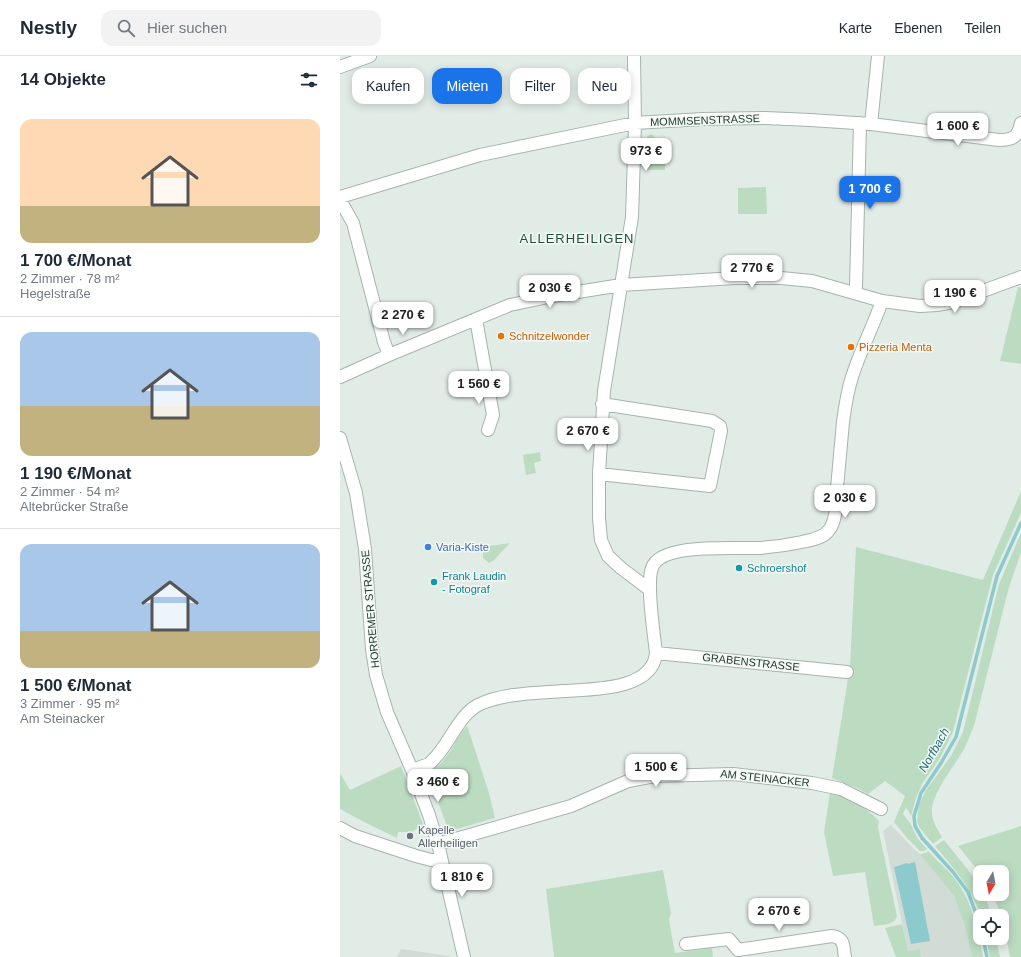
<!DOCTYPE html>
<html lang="de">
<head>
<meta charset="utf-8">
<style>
  :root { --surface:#fff; --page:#f2f2f3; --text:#1f2937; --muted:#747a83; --line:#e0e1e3; --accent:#1a73e8 }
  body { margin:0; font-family:Helvetica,sans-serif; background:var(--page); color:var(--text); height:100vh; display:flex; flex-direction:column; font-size:15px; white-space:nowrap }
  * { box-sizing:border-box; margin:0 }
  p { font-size:13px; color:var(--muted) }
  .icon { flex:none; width:22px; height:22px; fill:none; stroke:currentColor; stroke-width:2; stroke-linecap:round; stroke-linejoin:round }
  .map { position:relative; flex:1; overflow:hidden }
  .panel { display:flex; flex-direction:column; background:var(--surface); width:340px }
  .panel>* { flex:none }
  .banner { position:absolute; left:12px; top:12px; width:380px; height:36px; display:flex; gap:8px }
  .needle { width:26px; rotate:190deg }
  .tools { position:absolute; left:633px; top:809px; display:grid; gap:8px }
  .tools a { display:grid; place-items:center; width:36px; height:36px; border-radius:8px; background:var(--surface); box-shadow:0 2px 10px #0003; font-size:20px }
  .price { position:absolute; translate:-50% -34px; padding:0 9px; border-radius:8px; background:#fff; color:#222; font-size:13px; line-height:26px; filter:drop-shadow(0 1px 2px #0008) }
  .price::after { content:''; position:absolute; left:50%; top:24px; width:12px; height:9px; margin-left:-6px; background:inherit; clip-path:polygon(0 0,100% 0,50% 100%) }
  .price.active { background:var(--accent); color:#fff }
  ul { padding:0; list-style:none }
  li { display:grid; align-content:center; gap:8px; height:212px; padding:0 20px }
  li+li { border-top:1px solid var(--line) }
  li span { display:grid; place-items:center; height:124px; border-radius:12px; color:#555 }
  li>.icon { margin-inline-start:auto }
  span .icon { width:72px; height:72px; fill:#fffc; stroke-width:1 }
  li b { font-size:17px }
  h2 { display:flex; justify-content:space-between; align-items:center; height:48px; padding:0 20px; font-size:17px }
  .tag { padding:0 14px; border-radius:12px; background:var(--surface); box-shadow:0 2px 10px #0003; font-size:14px; line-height:36px }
  .tag.active { background:var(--accent); color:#fff }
  header { display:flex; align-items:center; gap:24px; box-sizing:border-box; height:56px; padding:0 20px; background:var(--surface); border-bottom:1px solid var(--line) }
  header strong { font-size:19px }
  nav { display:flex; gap:22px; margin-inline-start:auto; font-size:14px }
  .search { width:280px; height:36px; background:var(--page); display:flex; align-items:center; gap:10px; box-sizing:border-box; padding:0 14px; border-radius:12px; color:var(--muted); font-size:15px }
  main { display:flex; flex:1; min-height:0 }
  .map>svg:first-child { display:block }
  .built { fill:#d1dcd6 }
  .green { fill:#bcdcc2 }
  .water { fill:#8dcace }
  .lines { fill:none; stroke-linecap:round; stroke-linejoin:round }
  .stream { stroke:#8dcace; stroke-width:3.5 }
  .minor-casing { stroke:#a5b4ad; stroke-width:14 }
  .minor { stroke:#fff; stroke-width:12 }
  .food-dot { fill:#e8710a; stroke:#f3f8f5; stroke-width:1.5 }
  .shop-dot { fill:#3f7fe0; stroke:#f3f8f5; stroke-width:1.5 }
  .culture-dot { fill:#0f9aa8; stroke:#f3f8f5; stroke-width:1.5 }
  .worship-dot { fill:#6b7280; stroke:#f3f8f5; stroke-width:1.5 }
  .labels { text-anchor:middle; stroke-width:3; stroke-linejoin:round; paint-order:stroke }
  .street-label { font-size:11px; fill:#233c33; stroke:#f3f8f5 }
  .food-label { font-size:11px; fill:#c56008; stroke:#f3f8f5; text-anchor:start }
  .shop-label { font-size:11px; fill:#366cbe; stroke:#f3f8f5; text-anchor:start }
  .culture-label { font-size:11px; fill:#0d838f; stroke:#f3f8f5; text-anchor:start }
  .worship-label { font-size:11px; fill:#5b616d; stroke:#f3f8f5; text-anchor:start }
  .water-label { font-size:12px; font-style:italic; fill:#206e75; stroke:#f3f8f5 }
  .quarter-label { font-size:13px; letter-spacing:1px; fill:#204d3e; stroke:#f3f8f5 }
</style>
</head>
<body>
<header>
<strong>Nestly</strong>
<div class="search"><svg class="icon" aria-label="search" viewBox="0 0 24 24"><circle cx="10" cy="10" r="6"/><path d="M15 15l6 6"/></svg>Hier suchen</div>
<nav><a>Karte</a><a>Ebenen</a><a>Teilen</a></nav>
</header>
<main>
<section class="panel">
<h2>14 Objekte<svg class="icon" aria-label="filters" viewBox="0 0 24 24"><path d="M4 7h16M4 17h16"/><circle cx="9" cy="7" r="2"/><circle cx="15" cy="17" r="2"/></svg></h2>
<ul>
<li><span style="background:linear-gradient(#ffd9b3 70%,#c2b280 0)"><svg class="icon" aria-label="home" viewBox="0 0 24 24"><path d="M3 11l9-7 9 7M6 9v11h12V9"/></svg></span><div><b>1 700 €/Monat</b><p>2 Zimmer · 78 m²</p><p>Hegelstraße</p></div></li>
<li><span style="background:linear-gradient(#a9c7e8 60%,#c2b280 0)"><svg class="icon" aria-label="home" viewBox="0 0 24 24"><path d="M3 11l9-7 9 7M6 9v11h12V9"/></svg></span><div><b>1 190 €/Monat</b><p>2 Zimmer · 54 m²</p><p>Altebrücker Straße</p></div></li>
<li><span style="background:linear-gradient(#a9c7e8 70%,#c2b280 0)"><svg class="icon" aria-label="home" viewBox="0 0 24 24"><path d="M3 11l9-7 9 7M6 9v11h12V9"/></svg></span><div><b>1 500 €/Monat</b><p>3 Zimmer · 95 m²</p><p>Am Steinacker</p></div></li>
</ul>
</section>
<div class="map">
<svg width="681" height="901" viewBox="0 0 681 901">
  <rect width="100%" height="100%" fill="#e2ece7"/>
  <path class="built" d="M551,769L574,793L582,799L614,840L626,874L632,901H581L580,893L568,896L543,775Z
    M61,893L110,900V901H57Z"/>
  <path class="green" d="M312,78L320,89L325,94V114H307V81L309,79Z
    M426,131L427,158H398V132Z
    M678,231L681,232V308L660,305Z
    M200,396L201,405L194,407L196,417L186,419L183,399Z
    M681,435V457L653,519L613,676L600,702L582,728L576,742L571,760L566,751L563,758L570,767L578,783L587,793L584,795H580L567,782L554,766L565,740L545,725L528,738L517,732L492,722L510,610L516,491L643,524Z
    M681,477V497L669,531L634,670C630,679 627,687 623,695C614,710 591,739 592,756C592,765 597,773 602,781L593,788L579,771L577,765L579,748L586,734L611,700L623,676L659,528Z
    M170,487L154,504L149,507L143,502V495L149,490Z
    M127,670L128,672L149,737L155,762L113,774L108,773L87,716C94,712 101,709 105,702C114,692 116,681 127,670Z
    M61,710L83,768L72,776H58L57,782L28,768L0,753V717L10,734Z
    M490,736C509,742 525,750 539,765L538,770L540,781L557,860C555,869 542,869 534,870L525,816L493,820L484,776Z
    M681,770V901H670L662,860L652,838H662V816L640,817L618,790Z
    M604,784L637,825L640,831V838H644L645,840L652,860H641C631,832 614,812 595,790Z
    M588,795C598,806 610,815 618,827C633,849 638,876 643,901H632L626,874L614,840L580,798L586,797Z
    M323,814L331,857L329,864L335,897L372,892L373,901H214L206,833Z
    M562,868L568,895L580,893L581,901H556L545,872Z
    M646,882H656L660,901H650Z"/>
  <path class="water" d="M575,806L590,885L571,888L554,811L567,807L568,808Z"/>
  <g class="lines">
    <path class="stream" d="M640,869L628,836L613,816L582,782L575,770L574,760L581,737L601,707L616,681L657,520L681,467
      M643,882L647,901"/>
    <defs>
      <path id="minor" d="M294,0L295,67L292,161L264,335L259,418V462L261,484L268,500L281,512L310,534
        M0,11L30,0
        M531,68L538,0
        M0,141L140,99L295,67L363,63L425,62L470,64L531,68L659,84C673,84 678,81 681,67
        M0,144L13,167L44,286L49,299
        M515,237L516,231L520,67
        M136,263L153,359L148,374
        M0,321L49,299L170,249L213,240L281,229L395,222H441L472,225L542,245L580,250L597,249L613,246L681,221
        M0,382L16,437L25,493L32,593L36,619L47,656L72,714L89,759L98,788L124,901
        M259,418L370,430L381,375L380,370L372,365L262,348
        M316,597L507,616
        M72,714L89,708L94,703C110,687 118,660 138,649C162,637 197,637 223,635C250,633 313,635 316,597C314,578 306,528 312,512C320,486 397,493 420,492C434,491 448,489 462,486C471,484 484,482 489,474C497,464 496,445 497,432C499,410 501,388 503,366C505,351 507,336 512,321C520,295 533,271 542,245
        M0,772L15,780L76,800L91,804L101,802
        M98,788L231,750L288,725L315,720L393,718L472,727L501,733L541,753
        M346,888L389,883L398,894L492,880C505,882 503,890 505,901"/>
    </defs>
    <use href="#minor" class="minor-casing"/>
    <use href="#minor" class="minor"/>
  </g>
  <g class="food-dot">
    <circle cx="161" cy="280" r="4"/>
    <circle cx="511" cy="291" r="4"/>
  </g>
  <circle class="shop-dot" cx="88" cy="491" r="4"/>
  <g class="culture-dot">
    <circle cx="399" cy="512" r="4"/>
    <circle cx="94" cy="526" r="4"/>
  </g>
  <circle class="worship-dot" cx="70" cy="780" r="4"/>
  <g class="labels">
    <g class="street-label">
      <text transform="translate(365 64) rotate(-2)" y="4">MOMMSENSTRASSE</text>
      <text transform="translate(30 553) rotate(-95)" y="4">HORREMER STRASSE</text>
      <text transform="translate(411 606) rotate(6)" y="4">GRABENSTRASSE</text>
      <text transform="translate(425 722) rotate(6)" y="4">AM STEINACKER</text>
    </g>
    <g class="food-label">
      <text x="169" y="284">Schnitzelwonder</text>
      <text x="519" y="295">Pizzeria Menta</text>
    </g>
    <g class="shop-label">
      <text x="96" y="495">Varia-Kiste</text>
    </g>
    <g class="culture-label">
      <text x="407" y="516">Schroershof</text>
      <text x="102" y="524">Frank Laudin<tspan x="102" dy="13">- Fotograf</tspan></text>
    </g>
    <g class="worship-label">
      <text x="78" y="778">Kapelle<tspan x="78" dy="13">Allerheiligen</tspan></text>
    </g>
    <g class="water-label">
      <text transform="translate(594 694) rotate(-60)" y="4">Norfbach</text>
    </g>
    <g class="quarter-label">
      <text x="237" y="187">ALLERHEILIGEN</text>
    </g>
  </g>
</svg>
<div class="tools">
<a><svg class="needle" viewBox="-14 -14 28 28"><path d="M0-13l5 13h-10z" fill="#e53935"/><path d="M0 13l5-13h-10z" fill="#747a83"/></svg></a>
<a><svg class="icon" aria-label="locate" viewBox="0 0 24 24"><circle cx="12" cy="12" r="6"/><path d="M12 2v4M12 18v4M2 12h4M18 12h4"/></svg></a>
</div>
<b class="price" style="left:618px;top:91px">1 600 €</b>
<b class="price" style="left:306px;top:116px">973 €</b>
<b class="price active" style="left:530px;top:154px">1 700 €</b>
<b class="price" style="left:412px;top:233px">2 770 €</b>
<b class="price" style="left:210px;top:253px">2 030 €</b>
<b class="price" style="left:615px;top:258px">1 190 €</b>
<b class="price" style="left:63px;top:280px">2 270 €</b>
<b class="price" style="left:139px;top:349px">1 560 €</b>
<b class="price" style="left:248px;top:396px">2 670 €</b>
<b class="price" style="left:505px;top:463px">2 030 €</b>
<b class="price" style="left:316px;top:732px">1 500 €</b>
<b class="price" style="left:98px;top:747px">3 460 €</b>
<b class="price" style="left:122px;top:842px">1 810 €</b>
<b class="price" style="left:439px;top:876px">2 670 €</b>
<div class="banner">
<a class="tag">Kaufen</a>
<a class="tag active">Mieten</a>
<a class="tag">Filter</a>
<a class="tag">Neu</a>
</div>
</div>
</main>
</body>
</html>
